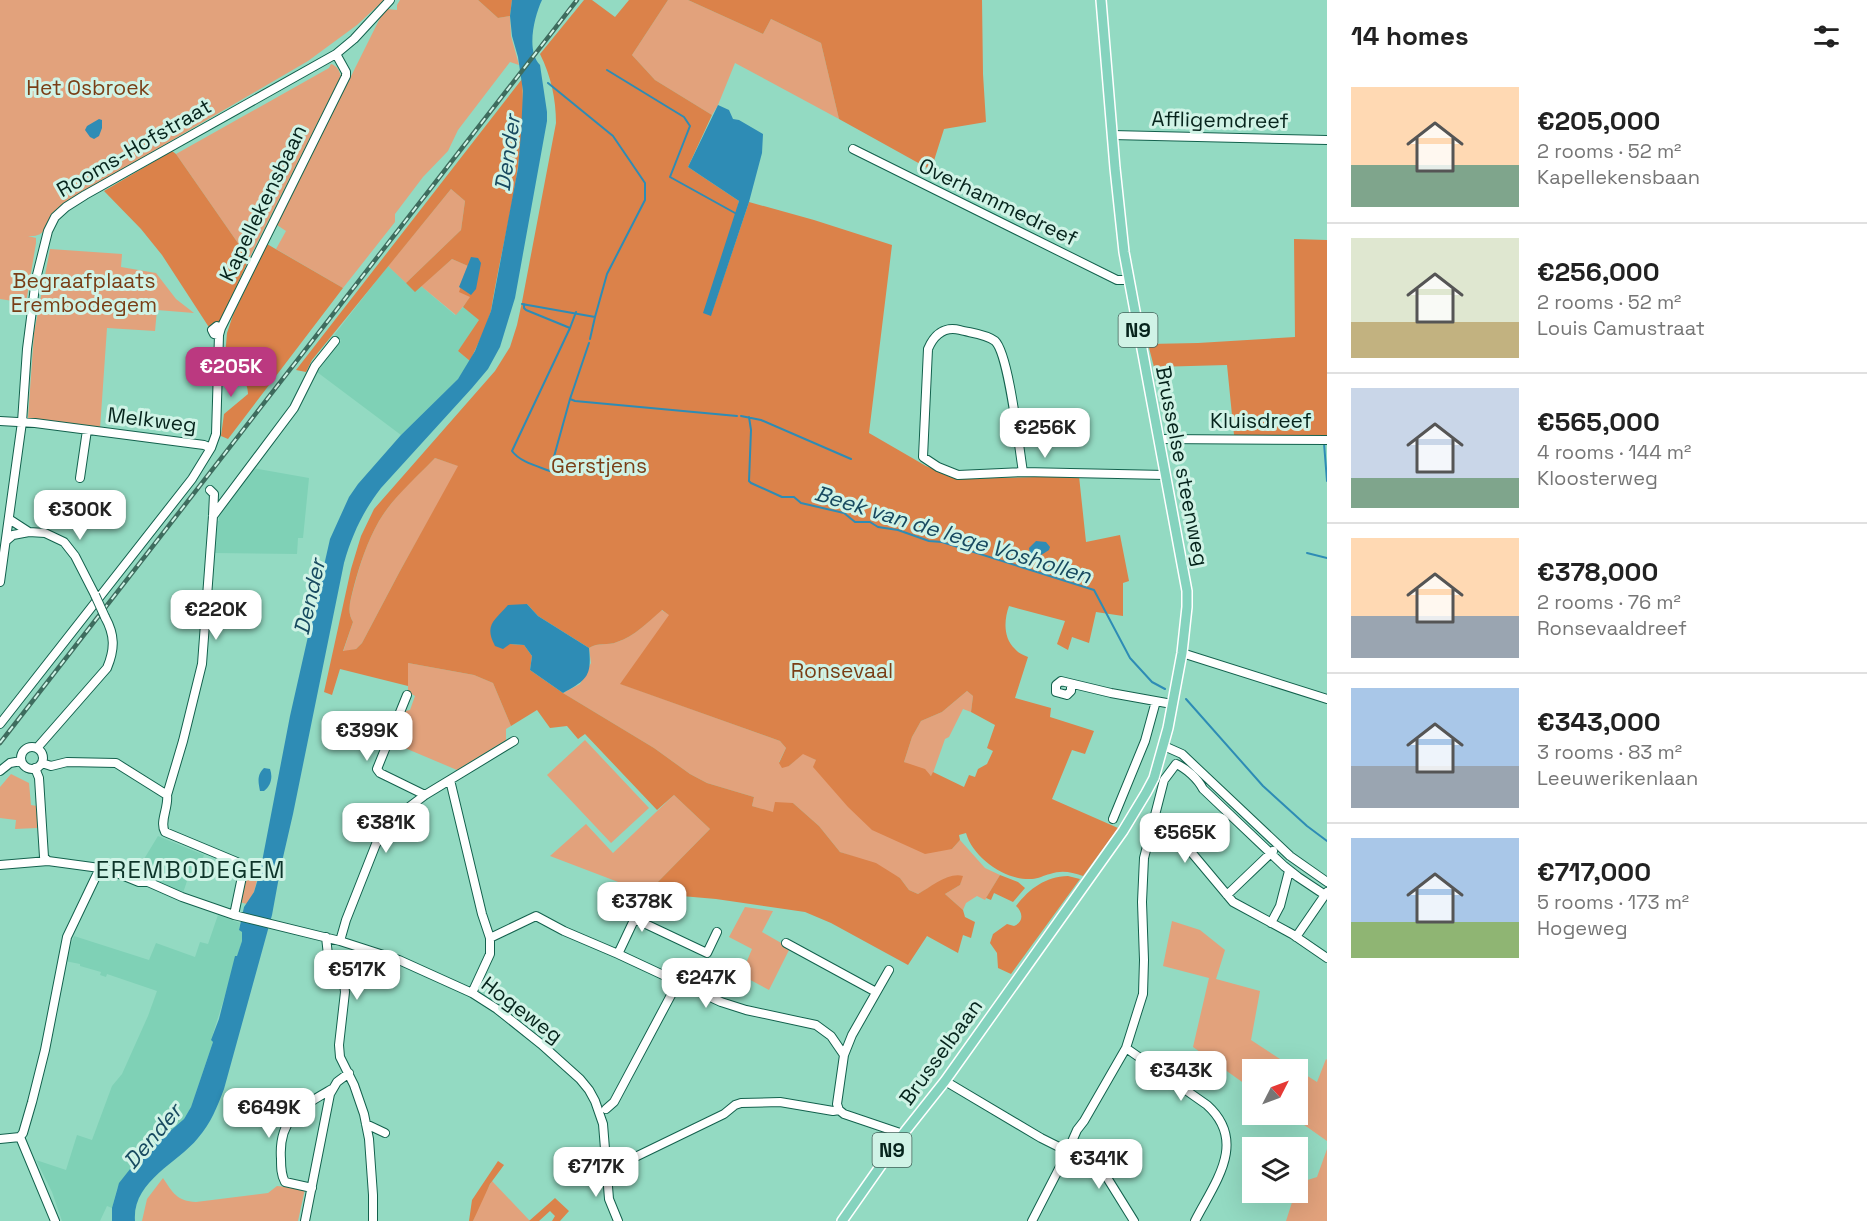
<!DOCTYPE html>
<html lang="en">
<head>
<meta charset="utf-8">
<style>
  :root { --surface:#fff; --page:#f6f6f6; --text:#222; --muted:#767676; --line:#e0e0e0; --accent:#bb3980 }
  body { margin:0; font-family:"Space Grotesk",sans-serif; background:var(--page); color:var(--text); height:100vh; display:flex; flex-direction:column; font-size:22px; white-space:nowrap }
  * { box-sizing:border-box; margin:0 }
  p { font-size:20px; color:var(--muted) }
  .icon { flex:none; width:33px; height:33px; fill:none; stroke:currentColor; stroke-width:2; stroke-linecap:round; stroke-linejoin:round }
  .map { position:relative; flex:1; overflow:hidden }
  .details { display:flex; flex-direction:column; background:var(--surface); width:540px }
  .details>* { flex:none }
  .needle { width:39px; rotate:48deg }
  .tools { position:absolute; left:1242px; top:1059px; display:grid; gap:12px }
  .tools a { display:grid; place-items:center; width:66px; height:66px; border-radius:0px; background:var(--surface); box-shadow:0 6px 24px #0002; font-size:30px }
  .price { position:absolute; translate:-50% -51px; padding:0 14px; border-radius:12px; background:#fff; color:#222; font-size:20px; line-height:39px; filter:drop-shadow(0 2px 3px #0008) }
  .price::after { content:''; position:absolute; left:50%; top:36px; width:18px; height:14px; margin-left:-9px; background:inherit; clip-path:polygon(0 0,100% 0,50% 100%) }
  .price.active { background:var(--accent); color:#fff }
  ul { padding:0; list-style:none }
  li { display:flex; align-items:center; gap:18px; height:150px; padding:0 24px }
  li+li { border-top:2px solid var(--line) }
  li span { display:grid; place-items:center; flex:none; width:168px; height:120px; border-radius:0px; color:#555 }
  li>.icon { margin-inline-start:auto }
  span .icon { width:72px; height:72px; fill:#fffc; stroke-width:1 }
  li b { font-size:26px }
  h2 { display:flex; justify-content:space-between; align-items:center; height:72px; padding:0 24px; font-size:26px }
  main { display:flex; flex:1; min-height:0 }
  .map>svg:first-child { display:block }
  .built { fill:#7fd1b6 }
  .green { fill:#e2a27c }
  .forest { fill:#db824a; fill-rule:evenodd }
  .water { fill:#2e8cb5 }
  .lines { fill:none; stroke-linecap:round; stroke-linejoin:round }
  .stream { stroke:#2e8cb5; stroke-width:2 }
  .minor-casing { stroke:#13614d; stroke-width:10 }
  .major-casing { stroke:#fff; stroke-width:12 }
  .minor { stroke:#fff; stroke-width:8 }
  .major { stroke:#85d3be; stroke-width:9 }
  .rail-casing { stroke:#3e6c5e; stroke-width:4.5 }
  .rail { stroke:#d0f3e6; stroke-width:2; stroke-dasharray:7; stroke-linecap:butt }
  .minor-bridge-casing { stroke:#13614d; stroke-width:10; stroke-linecap:butt }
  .minor-bridge { stroke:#fff; stroke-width:8 }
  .labels { text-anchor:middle; stroke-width:6; stroke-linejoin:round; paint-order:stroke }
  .shield { fill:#d0f3e6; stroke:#436259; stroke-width:1.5 }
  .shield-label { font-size:20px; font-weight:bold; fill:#06241c }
  .park-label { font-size:21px; fill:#793e16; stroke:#d0f3e6 }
  .street-label { font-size:21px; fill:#06241c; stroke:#d0f3e6 }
  .water-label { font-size:22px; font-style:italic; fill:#184a60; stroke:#d0f3e6 }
  .quarter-label { font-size:24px; letter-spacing:1.5px; fill:#0d3429; stroke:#d0f3e6 }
</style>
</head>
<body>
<main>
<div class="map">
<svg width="1327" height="1221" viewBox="0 0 1327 1221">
  <rect width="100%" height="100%" fill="#93dac2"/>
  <path class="built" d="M388,266L415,291L421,286L455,315L463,307L480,320L458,351L470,361L458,379L401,435L317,372L341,340L334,335Z
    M253,468L309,478L303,538H298L297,554L215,553L217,521H219V514Z
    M158,836L204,855L200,865L193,863L183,893L147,876L151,866L141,864Z
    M218,915L240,923L239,930L242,932V941L211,1040L213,1042L191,1107L184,1119L142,1156L121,1181L117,1189L112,1208L107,1206L100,1221H62L52,1192L36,1160L66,1170L77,1135L92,1140L112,1086L122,1074L148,1016L157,991L107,974L106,977L100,975L101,972L80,966V964L65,961L74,936L149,960L156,943L195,957L200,942L208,944Z"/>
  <path class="green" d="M0,0H384L357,25L308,61L63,204C60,207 55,211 52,215C43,227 47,237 28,236L36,238V243L26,303L0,299Z
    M400,0H478L498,18L510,16L511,36L519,65L510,62L458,130L448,151L423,177L395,214V222L343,288L276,249L286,231L277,225L381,16L387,9L397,10V5Z
    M668,0H688L763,34L771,19L821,43L839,119L735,63L718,105L712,115L655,80L632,55Z
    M331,64C337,66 339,70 341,76L249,259L176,154L329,68Z
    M451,189L465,201L461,230L406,283L388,266Z
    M50,249L122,254L121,267L156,273L176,299L194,313L157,310L155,331L107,328L100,429L28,418L34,333Z
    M452,259L468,266L471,297L456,315L421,286Z
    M435,458L459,466L400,571L362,643L356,649L343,652L353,622C346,611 351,599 354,587C360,564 367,542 379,521C393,497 416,477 435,458Z
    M661,610L670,615L621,684L780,741L786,748L779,762L789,766L803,753L816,760L952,849L960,840L985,868L1000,875L985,900L977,896L966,903L963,910L945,894L960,885L962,876L946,878L918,894L909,890L900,878L863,860L840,852L819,826L793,803L774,813L752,806L754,797L707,783L690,774L654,748L563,693L580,684L591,663L589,648C598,642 608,646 617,642C635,636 648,622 661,610Z
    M408,663L474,675L493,683L511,726L506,729V740L457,770L393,743L405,711L410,710L415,696L408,692Z
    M967,691L973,696L971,712L963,709L949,737L945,739L932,776L904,762L912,737L921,721L942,712Z
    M585,740L649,808L611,843L547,775Z
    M11,774L29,783L31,805L37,806V828L15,829L16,820L0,818V787Z
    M674,795L710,829L647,893L550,856L586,824L613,853Z
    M249,864L260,868L254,892L247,904L239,902Z
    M745,907L773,911L762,932L790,948L769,990L741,975L752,949L729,937Z
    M1172,921L1200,930L1225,950L1216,979L1260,991L1251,1040L1297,1070H1252V1089L1193,1047L1209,978L1163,966Z
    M1326,1059L1327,1060V1141L1290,1115L1298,1114V1070L1317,1082Z
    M1327,1149V1221H1286L1295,1193L1298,1192V1183L1317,1177Z
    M163,1178C173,1193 177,1201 196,1202L268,1193L277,1186L305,1189L298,1221H142L147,1199Z
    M492,1181L530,1221H473L479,1204Z"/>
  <path class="forest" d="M478,0H512L510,16L498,18Z
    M584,0H592L615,17L629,0H668L632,55L655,80L712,115L688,167L739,201L711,315L749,202L814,220L892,245L869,433L926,466L958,479L1079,476L1086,542L1120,535L1129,581L1123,583V616L1096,612L1089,643L1072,637L1068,650L1057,644L1065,621L1009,606C1004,620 1003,638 1015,649C1018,653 1024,655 1028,657L1015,698L1051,708L1050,717L1094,731L1085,754L1072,750L1052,799L1118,828L1083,876C1071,872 1062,870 1050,874C1044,875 1038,879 1032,879C1006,881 973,858 966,833L959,835L960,840L952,849L925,854L872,830L848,807L813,767L816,760L803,754L789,766L782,768L779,763L786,748L780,741L620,684L669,615L662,610C648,622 635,636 617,642C608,646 598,642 589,648L538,616L527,604L510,644L524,645L532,656L530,670L563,693L654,748L690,774L707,783L754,797L752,806L773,812L775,802L793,803L819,826L840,852L876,863L900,878L909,890L918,894C931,887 948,872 963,876L960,885L945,894L963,910L965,917L975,922L971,938L963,935L958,953L927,936L908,965L831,923L805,912L716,899L647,893L710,829L674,795L657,810L585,734L578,739L567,726L550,728L537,710L511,726L493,683L474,675L408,663V686L340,669L332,695L324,692L351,569L361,536L374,509L495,371L510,347L517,325L522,302L556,123C556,99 551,76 540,54ZM435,458L458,466L400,571L362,643L356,649L343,651L353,622C346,611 351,599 354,586C360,564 367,542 379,521C393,497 416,478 435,458ZM967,691L973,696L971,712L995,725L987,748L993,751L987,764L978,769L975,777L969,775L964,787L933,772L931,776L925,769L904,762L912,737L921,721L942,712Z
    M688,0H982L983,74L986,122L944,129L931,170L839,119L821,43L771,19L763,34Z
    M522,79C528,157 503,235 491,311L484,331L470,361L458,351L479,320L463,307L470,297L459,292L468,266L452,259L415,292L406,283L461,230L465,201L451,189L312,360L306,372L296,370Z
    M172,151L176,154L249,259L214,335L162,255L141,229L104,191Z
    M1294,239L1327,240V435H1234L1227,365L1154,367L1148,344L1198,343L1295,337Z
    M267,244L343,288L228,439L221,436L224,414L248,394C248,378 236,374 224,368L227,333L233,315Z
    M1000,875L1018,882L1025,888L1013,902L994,893L991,900L986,898Z
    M1068,876L1080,879L1011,974L998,968L997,953L990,943L993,934L1007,924L1014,926C1024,922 1023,912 1016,906C1030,888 1045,877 1068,876Z
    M498,1161L504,1165L490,1184L473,1221H469L472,1200Z
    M555,1198L569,1211L560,1221H552L555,1216L550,1211L539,1221H529Z"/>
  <path class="water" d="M512,0H542C534,17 526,51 540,65L547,112V121L515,298L500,347L488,369L472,388L381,488C363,511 352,535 344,563L293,814L281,866L272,915L224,1089C217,1107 211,1123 198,1138C177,1164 132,1181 135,1221H112V1208L119,1183L138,1159L184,1119L191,1107L213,1042L211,1040L219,1019L235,956H237L242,941V932L239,930L244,907L254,892L260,872L290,716L330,539L349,497L358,484L401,435L458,379L475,351L491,311L518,168L521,133L523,91L518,57L512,36L510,16Z
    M718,105L729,110L733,119L739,120L763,134L762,153L749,202L711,316L703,313L739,201L688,167Z
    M99,119L102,120V128L99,136L94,139L90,137L85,130L87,126Z
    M471,257L478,258L481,263L476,289L471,295L459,287Z
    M1036,541L1046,542L1050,547L1049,550L1035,559L1030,554L1029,548Z
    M527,604L538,616L589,648C592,676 587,680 563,693L530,670L532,656L524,645L510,644L503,649L495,646C484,625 494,621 508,605Z
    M264,768L270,769C273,777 271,786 264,791H260C258,781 257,775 264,768Z"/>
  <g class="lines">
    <path class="stream" d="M607,70L684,117L690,126L670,177L735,213
      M548,83L613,136L645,183V200L607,274L595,317
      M522,304L595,317L590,339
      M524,304V308L526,310L570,328L576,312
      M570,328L512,451C520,462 537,466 550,471L570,399
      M589,343L570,399L575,401L737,416
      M741,416L761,420L851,459
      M749,417L751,430L749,481L751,483L782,497H794L801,503L844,513L855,522H870L878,527L898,530L929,541L942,542L1094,590L1130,658L1152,682L1165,689
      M1324,443L1327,481
      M1307,553L1327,558
      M1186,699L1263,786L1307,826L1327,841"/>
    <defs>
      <path id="minor" d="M1112,135L1327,140
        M853,149L1117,280H1128
        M219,335L214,334L212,330L217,326L221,328
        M0,421L35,423L204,445L211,448
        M1159,439L1327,440
        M1023,472C1019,448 1009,354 995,341C986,334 971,333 960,330C944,326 934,335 928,349L923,457L938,467L958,475L1023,472L1165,475
        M80,478L87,430
        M210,490L214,494L213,516L202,664L183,741L167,795C169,807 159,822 165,832L237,862L242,867L243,872L234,915
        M213,516L294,408L315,366L335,341
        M9,519L29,532L45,533L64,542L75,556L95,595
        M6,541L13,535L29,532
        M0,582L22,422L27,349L36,279L48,231L55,217L66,207L85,195L336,54L354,39L390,0
        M1182,653L1327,699
        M1071,684V691L1067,695L1056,692V685L1061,681L1111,693L1172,704
        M407,695L377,769L380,773L425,795
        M0,724L192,479L211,448L216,434L219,335L221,328L346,76V72L336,54
        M1164,746L1182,754L1290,856L1327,882
        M21 758a11 11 0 1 1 22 0a11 11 0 1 1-22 0Z
        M37,748L107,668C115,649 115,635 105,617
        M42,763L51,766L67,762L116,763L167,795
        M1176,764C1186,768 1198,779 1203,789L1284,866L1298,877L1325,895
        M35,768L39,778L44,857L48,861L107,869L139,882H148L182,897L234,915L340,941L399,960L472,993L497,1009L541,1044L580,1079L589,1090L595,1101L603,1124L609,1199L618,1221
        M0,771L10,763L21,761
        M450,780L482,914L490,938V954L472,993
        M1153,817L1165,822L1171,828L1233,902L1292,934L1327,958
        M1113,819L1145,741L1156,701
        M0,865L48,861
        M1227,895L1273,851
        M635,919L707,953L717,932
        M1271,923L1280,906L1289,871
        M326,937L328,955L338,969L344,983L345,992L339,1045L340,1057L354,1085L364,1114L369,1139L373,1195V1221
        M1296,937L1327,892
        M490,938L536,916L564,931L618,954L721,1002L746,1010L816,1025L831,1036L844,1055L837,1104L839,1110
        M340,941L346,920L376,844L396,817L425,795L514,741
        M786,943L876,992
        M618,954L643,901
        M1126,1048L1207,1105C1248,1142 1215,1182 1195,1221
        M844,1055L852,1035L889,970
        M945,1081L1041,1138L1095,1165L1106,1176L1134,1221
        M606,1109L614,1102L678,982
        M366,1124L385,1133
        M20,1137L23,1133L32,1102L45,1050L67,937L100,868
        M20,1137L55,1221
        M0,1139L20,1137
        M606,1165L627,1161L724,1114L735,1105L741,1103L780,1102L833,1111L839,1110L844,1114L903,1134
        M312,1188L285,1182C281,1175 281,1167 281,1159C278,1118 301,1107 332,1089
        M305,1221L330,1094L337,1082L349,1073
        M1032,1221L1066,1155L1077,1130L1084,1121L1126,1048L1143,994L1144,960L1142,902L1144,858L1164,780L1176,764"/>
      <path id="major" d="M842,1221L903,1134L945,1081L1123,831L1146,793L1154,778L1168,728L1182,653L1187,607V591L1124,252L1115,168L1101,0"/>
    </defs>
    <use href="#minor" class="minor-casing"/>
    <use href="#major" class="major-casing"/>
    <use href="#minor" class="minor"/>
    <use href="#major" class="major"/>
    <defs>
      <path id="rail" d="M0,743L577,0"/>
    </defs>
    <use href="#rail" class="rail-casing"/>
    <use href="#rail" class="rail"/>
    <defs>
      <path id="minor-bridge" d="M95,595L105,617"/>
    </defs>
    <use href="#minor-bridge" class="minor-bridge-casing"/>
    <use href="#minor-bridge" class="minor-bridge"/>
  </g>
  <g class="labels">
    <g class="shield">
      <rect x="1118.5" y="313" width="39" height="34" rx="4.5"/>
      <rect x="872.5" y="1133" width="39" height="34" rx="4.5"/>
    </g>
    <g class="shield-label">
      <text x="1138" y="337">N9</text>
      <text x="892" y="1157">N9</text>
    </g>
    <g class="park-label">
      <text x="88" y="95">Het Osbroek</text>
      <text x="84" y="288">Begraafplaats<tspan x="84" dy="24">Erembodegem</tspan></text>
      <text x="599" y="473">Gerstjens</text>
      <text x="842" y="678">Ronsevaal</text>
    </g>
    <g class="street-label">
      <text transform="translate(1220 120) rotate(1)" y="7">Affligemdreef</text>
      <text transform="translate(134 148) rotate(-30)" y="7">Rooms-Hofstraat</text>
      <text transform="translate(998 202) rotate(26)" y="7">Overhammedreef</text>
      <text transform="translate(263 203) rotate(-64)" y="7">Kapellekensbaan</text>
      <text transform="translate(152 420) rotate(7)" y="7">Melkweg</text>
      <text x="1261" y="428">Kluisdreef</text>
      <text transform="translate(1182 466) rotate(79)" y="7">Brusselse steenweg</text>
      <text transform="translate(522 1010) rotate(37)" y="7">Hogeweg</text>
      <text transform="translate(941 1052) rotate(-54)" y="7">Brusselbaan</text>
    </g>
    <g class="water-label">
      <text transform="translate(507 153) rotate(-82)" y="8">Dender</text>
      <text transform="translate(953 534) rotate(17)" y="8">Beek van de lege Voshollen</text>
      <text transform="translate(309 597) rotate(-77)" y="8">Dender</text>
      <text transform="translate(152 1136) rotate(-50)" y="8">Dender</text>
    </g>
    <g class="quarter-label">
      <text x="191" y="878">EREMBODEGEM</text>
    </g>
  </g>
</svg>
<div class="tools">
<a><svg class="needle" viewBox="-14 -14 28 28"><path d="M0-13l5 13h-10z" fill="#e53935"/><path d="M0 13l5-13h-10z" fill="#767676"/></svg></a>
<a><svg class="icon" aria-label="layers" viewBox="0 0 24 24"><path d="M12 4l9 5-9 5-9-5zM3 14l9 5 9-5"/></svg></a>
</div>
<b class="price active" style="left:231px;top:398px">€205K</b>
<b class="price" style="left:1045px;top:459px">€256K</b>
<b class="price" style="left:80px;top:541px">€300K</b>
<b class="price" style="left:216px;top:641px">€220K</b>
<b class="price" style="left:367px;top:762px">€399K</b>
<b class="price" style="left:386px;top:854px">€381K</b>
<b class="price" style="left:1185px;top:864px">€565K</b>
<b class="price" style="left:642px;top:933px">€378K</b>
<b class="price" style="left:357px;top:1001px">€517K</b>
<b class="price" style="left:706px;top:1009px">€247K</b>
<b class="price" style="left:1181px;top:1102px">€343K</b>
<b class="price" style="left:269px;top:1139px">€649K</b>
<b class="price" style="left:1099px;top:1190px">€341K</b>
<b class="price" style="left:596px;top:1198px">€717K</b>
</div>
<section class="details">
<h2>14 homes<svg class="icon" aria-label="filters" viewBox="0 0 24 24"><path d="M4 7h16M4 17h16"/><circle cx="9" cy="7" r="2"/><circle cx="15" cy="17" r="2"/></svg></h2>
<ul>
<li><span style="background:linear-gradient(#ffd9b3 65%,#7fa58c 0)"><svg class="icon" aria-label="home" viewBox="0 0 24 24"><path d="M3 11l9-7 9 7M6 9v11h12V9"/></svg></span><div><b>€205,000</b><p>2 rooms · 52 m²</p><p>Kapellekensbaan</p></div></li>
<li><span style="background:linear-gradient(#dfe7d0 70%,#c2b280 0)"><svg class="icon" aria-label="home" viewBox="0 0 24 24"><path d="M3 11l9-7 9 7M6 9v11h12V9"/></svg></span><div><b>€256,000</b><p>2 rooms · 52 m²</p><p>Louis Camustraat</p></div></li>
<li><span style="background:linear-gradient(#c9d6e8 75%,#7fa58c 0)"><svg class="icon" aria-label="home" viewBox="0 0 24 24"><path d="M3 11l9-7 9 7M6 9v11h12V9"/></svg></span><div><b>€565,000</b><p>4 rooms · 144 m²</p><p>Kloosterweg</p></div></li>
<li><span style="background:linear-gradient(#ffd9b3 65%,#9aa5b1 0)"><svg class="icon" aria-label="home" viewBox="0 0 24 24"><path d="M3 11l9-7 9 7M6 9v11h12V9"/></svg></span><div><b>€378,000</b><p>2 rooms · 76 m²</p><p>Ronsevaaldreef</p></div></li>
<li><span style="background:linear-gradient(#a9c7e8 65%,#9aa5b1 0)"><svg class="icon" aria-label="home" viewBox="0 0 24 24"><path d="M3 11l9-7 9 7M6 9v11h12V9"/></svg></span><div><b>€343,000</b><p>3 rooms · 83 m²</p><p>Leeuwerikenlaan</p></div></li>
<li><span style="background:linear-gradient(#a9c7e8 70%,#8fb573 0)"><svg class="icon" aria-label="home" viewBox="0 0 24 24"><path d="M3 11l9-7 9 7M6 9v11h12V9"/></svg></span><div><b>€717,000</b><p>5 rooms · 173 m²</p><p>Hogeweg</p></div></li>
</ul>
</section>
</main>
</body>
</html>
